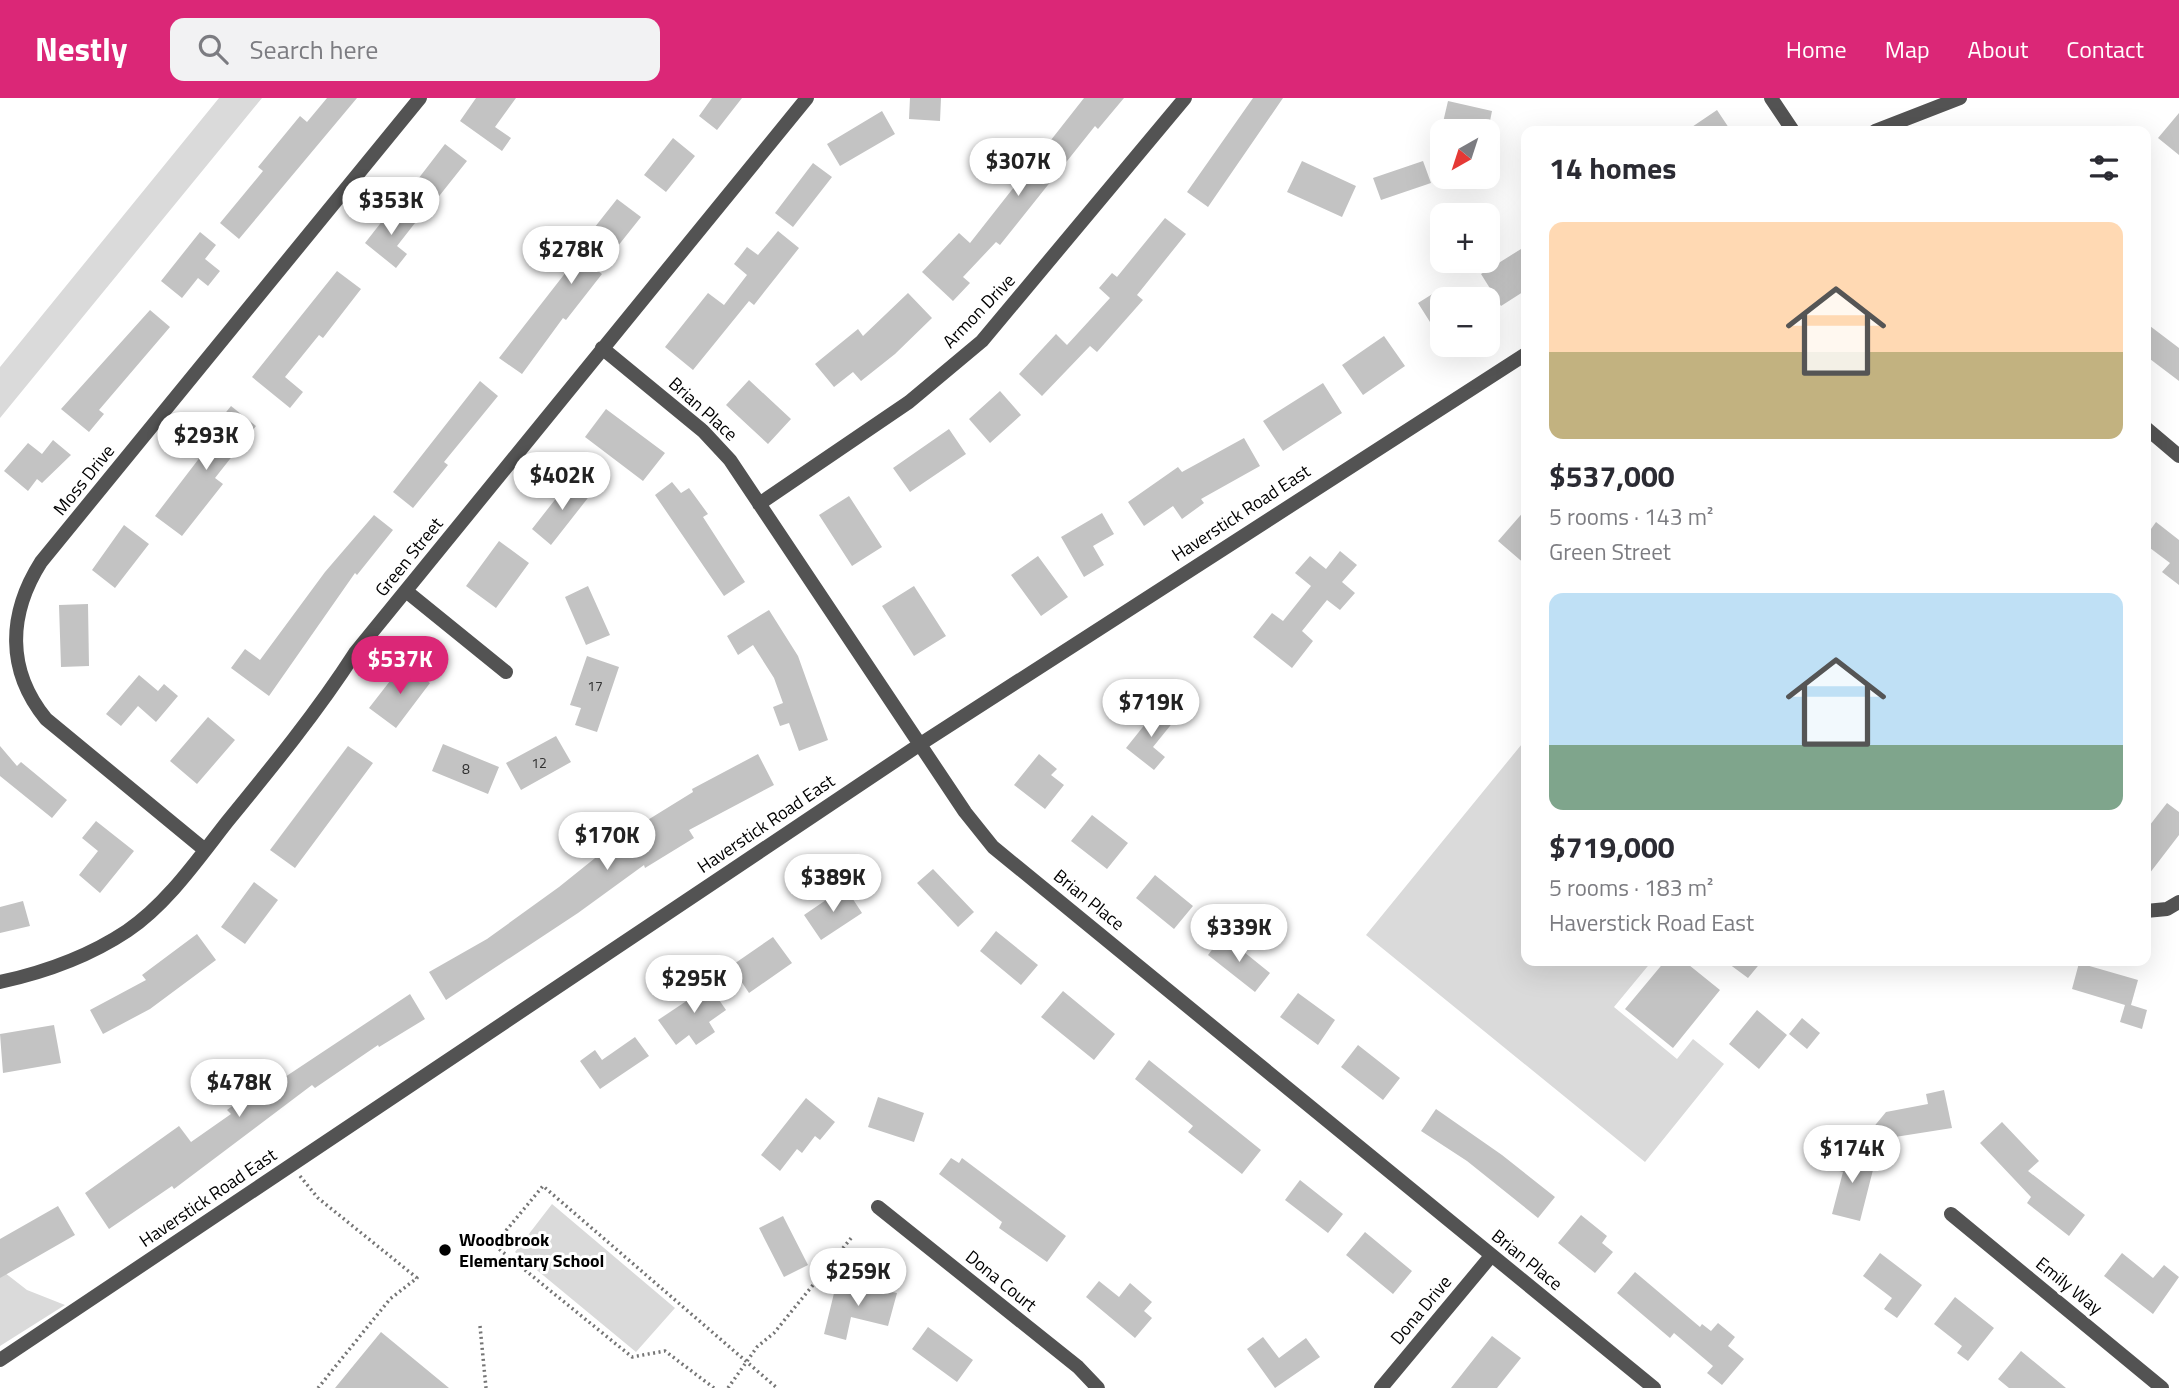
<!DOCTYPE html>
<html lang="en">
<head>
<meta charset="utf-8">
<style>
  :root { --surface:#fff; --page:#f2f2f3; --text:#2b2b33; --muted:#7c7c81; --accent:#db2777 }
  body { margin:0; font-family:"Titillium Web",sans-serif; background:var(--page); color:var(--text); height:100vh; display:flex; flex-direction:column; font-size:26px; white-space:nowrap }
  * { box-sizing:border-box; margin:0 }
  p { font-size:23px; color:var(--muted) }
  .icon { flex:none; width:38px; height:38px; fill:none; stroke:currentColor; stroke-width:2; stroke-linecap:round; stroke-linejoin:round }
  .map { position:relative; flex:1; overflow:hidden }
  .side { position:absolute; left:1521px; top:28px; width:630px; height:840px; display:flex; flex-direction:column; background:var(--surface); border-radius:14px; box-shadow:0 7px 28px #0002 }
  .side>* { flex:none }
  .needle { width:46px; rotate:219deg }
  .controls { position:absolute; left:1430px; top:21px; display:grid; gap:14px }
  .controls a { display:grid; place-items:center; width:70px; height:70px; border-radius:14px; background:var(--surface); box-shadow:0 7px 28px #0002; font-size:35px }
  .price { position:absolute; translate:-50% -60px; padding:0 16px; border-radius:24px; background:#fff; color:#222; font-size:23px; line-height:46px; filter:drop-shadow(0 2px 4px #0008) }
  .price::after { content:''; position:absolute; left:50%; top:42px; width:21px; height:16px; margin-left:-10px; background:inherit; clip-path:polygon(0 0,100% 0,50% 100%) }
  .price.active { background:var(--accent); color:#fff }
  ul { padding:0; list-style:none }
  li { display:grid; align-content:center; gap:14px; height:371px; padding:0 28px }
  li span { display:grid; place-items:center; height:217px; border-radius:14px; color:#555 }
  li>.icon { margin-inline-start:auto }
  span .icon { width:126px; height:126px; fill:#fffc; stroke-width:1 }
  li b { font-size:30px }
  h2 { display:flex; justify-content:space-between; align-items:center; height:84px; padding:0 28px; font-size:30px }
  header { display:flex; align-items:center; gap:42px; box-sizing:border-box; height:98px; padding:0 35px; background:var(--accent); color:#fff }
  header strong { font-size:33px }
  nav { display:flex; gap:38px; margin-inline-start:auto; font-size:24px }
  .search { width:490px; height:63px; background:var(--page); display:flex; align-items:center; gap:18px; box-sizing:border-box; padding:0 24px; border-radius:14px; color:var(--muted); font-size:26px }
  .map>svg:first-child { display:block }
  .green { fill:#dadada }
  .building { fill:#c3c3c3 }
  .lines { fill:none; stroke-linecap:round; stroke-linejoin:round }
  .path { stroke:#757575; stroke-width:3.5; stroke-dasharray:2 3.5; stroke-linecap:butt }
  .minor { stroke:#535353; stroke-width:14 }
  .poi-dot { fill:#000; stroke:#fff; stroke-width:2.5 }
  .labels { text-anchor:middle; stroke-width:6; stroke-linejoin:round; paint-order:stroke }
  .number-label { font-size:14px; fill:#313131 }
  .street-label { font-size:18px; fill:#000; stroke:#fff }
  .poi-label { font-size:18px; font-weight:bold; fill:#000; stroke:#fff; text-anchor:start }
</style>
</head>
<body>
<header>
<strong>Nestly</strong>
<div class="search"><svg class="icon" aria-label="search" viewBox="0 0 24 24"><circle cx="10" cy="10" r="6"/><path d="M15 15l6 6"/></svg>Search here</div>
<nav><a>Home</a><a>Map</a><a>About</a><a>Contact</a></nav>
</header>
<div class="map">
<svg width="2179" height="1290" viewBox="0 0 2179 1290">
  <rect width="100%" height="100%" fill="#fff"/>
  <path class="green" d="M219,0H262L0,320V269Z
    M1526,641V863H1652L1614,909L1677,961L1693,941L1724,966L1645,1064L1366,837Z
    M552,1106L675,1210L636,1254L515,1154Z
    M0,1171L27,1192L65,1207L0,1248Z"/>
  <path class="building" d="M327,0H357L239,141L220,125L263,73L258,69L300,18L307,24Z
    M476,0H516L495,29L511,40L502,53L460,23Z
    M712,0H742L717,32L699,18Z
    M910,0H941L940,23L909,21Z
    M1084,0H1124L1098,31L1095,28L1000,147L996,144L963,179L970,185L953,203L922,174L959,135L970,145Z
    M1253,0H1283L1208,109L1187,94Z
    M1448,3L1492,13L1488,33H1441Z
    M1717,12L1731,33H1686Z
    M882,13L895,36L840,68L827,46Z
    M2179,15V57L2158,40Z
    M673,40L695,58L666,94L644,77Z
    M445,46L467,63L436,102L415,85Z
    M1302,63L1356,88L1342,119L1287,94Z
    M1423,63L1431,85L1381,102L1373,80Z
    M813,65L832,79L793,129L775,115Z
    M617,101L641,119L598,173L602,176L566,222L563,220L522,276L499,260L591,142L587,139Z
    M394,108L415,125L397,148L407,156L396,170L365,145Z
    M1165,120L1186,136L1137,197L1143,202L1097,254L1090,248L1042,298L1019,276L1056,236L1067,247L1110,200L1099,190L1112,175L1117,179Z
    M778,133L799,150L754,207L749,203L693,272L665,249L708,195L724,207L747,177L734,166L747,149L758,157Z
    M200,134L216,147L205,161L220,173L208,188L198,180L182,200L161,183Z
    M1521,151L1526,159V192L1501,208L1481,176Z
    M337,173L361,191L323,240L319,237L285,279L303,294L290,310L252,279Z
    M1442,190V243L1418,205Z
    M908,195L932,220L895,256L861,283L853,274L834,289L815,266L858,231L863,238Z
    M150,212L170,229L99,312L104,316L89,334L61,311Z
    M2146,225L2179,250V283L2146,258Z
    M1384,238L1405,268L1363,297L1342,267Z
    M749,282L791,321L768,346L726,307Z
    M480,283L498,298L444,364L448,367L413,410L393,394Z
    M1323,285L1342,315L1283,353L1263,323Z
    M1000,293L1021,317L990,345L969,321Z
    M231,308L256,328L215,380L223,386L182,438L155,418L204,354L198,349Z
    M606,311L665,355L643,383L585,339Z
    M949,331L966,356L910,394L893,370Z
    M1244,340L1260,368L1201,401L1204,405L1182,421L1173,408L1144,428L1128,404L1178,369L1182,374Z
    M53,342L71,357L42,385L37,381L28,393L4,373L28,345L42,356Z
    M572,380L591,396L551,447L532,431Z
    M672,384L681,395L689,390L708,416L703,419L745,484L724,498L655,397Z
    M849,398L882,449L852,468L819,417Z
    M1526,411V467L1498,443Z
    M1102,415L1114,436L1093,448L1104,467L1084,479L1061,439Z
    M374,417L393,432L357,477L355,475L269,598L231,570L245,551L260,562L325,474Z
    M2156,424L2179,442V487L2162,474L2170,465L2146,447V438Z
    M124,427L149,446L115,490L92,472Z
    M499,443L529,465L496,510L466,488Z
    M1340,453L1357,467L1342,484L1355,495L1340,512L1327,502L1302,533L1313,543L1292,570L1253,539L1272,515L1283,523L1311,488L1295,475L1310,458L1326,471Z
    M1038,458L1068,499L1041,518L1011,477Z
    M588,488L610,537L586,547L565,499Z
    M914,488L946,538L914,558L882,508Z
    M88,506L89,568L61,569L59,507Z
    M769,512L798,558L828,642L799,653L789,625L780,628L773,609L783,605L774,580L753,547L738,557L727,538Z
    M587,558L619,569L597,634L575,627L581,610L570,607Z
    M404,565L430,585L396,630L369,610Z
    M139,577L158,593L164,586L178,598L156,624L138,608L121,628L106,616Z
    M1158,610L1174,623L1153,649L1165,659L1154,672L1126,650Z
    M208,619L235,642L197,686L170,663Z
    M556,638L571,664L521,692L506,665Z
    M443,646L499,669L488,696L432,673Z
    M0,648L17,668L21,664L67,702L52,720L0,678Z
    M348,648L373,665L295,770L270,752Z
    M758,656L774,687L689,732L694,740L645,770L644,767L578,815L446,902L429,874L487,841L559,789L625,736L693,694L692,691Z
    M1039,656L1057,671L1051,677L1064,687L1045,711L1014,687Z
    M2167,705L2179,714V737L2146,780V732Z
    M1092,717L1128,745L1107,771L1071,743Z
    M96,723L134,753L100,795L79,777L98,753L82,740Z
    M933,771L974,814L958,829L917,785Z
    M1155,777L1193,808L1174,831L1136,800Z
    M254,784L278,802L245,846L221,829Z
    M845,789L862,815L821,842L804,817Z
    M23,803L30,828L0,835V809Z
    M996,833L1038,867L1021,887L980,853Z
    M197,836L216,862L150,911L103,936L90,912L146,882L142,877Z
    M1223,837L1270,875L1255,894L1208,857Z
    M773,839L792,865L749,895L731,868Z
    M1665,863H1684L1720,892L1673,950L1625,911Z
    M1725,863H1762L1748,880Z
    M2079,865L2138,882L2131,907L2147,912L2142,931L2120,924L2125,907L2072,891Z
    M704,880L726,912L709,924L715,934L696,947L689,937L676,947L658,922L691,900L686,892Z
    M1063,893L1115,936L1094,962L1041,919Z
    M1298,895L1335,922L1318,947L1280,919Z
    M410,896L425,921L379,949L378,947L315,990L312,987L174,1091L172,1088L109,1131L85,1095L179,1028L191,1044L231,1016L227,1012L243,1000L237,993L274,965L285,979Z
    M1757,912L1787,937L1759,971L1729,946Z
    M1802,920L1820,935L1807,951L1789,936Z
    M54,927L61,965L3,975L0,936Z
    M635,939L649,958L600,991L580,963L595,952L602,962Z
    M1358,947L1400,980L1383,1002L1341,969Z
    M1149,962L1261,1052L1242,1076L1188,1034L1193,1028L1135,981Z
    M1944,992L1952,1030L1895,1039L1883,1051L1867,1037L1886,1014L1928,1006L1926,996Z
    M878,999L924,1015L914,1044L868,1029Z
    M806,1000L835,1024L820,1042L815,1038L802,1055L797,1051L780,1073L761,1057Z
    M1436,1011L1502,1057L1555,1099L1538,1120L1467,1063L1421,1033Z
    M2002,1024L2039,1063L2028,1073L2085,1117L2069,1138L2027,1105L2031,1099L1980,1045Z
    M1836,1054L1875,1064L1860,1123L1832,1116L1843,1074L1832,1071Z
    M951,1060L959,1065L962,1060L1066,1138L1047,1164L999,1130L1002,1124L939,1076Z
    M1300,1082L1343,1116L1328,1135L1285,1102Z
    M58,1108L75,1137L0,1180V1141Z
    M1581,1117L1607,1138L1602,1145L1613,1154L1595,1175L1558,1145Z
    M783,1118L808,1167L784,1179L759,1130Z
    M1365,1134L1412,1173L1393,1196L1346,1157Z
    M1880,1155L1922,1187L1897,1220L1884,1211L1892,1200L1863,1178Z
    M2122,1155L2153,1180L2164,1167L2179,1179L2153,1216L2104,1178Z
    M1635,1174L1700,1229L1702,1226L1711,1233L1718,1225L1735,1239L1728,1248L1744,1261L1722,1287L1707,1275L1713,1268L1674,1235L1670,1240L1617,1195Z
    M837,1183L897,1195L888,1228L851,1219L846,1242L824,1236Z
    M1099,1183L1119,1199L1130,1185L1152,1204L1144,1213L1152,1220L1135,1240L1086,1199Z
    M1955,1199L1994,1230L1968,1263L1957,1255L1962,1248L1934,1226Z
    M928,1229L973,1262L957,1284L912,1251Z
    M381,1234L449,1290H335Z
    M1492,1238L1521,1260L1497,1290H1451Z
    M1263,1239L1279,1260L1306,1240L1320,1259L1275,1290L1247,1251Z
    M2021,1253L2066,1290H2009L1998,1281Z"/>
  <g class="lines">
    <path class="path" d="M300,1078L318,1100L417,1180L390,1201L318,1290
      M480,1228L486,1290
      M714,1290L665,1253L632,1259L494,1147L543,1088L777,1290
      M728,1290L757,1249L774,1235L852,1139"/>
    <path class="minor" d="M1771,0L1793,33
      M1875,33L1960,0
      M602,250L703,333L730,362L965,714L993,749L1654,1290
      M2146,330L2179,358
      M759,406L909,304L982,243L1185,0
      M406,493L506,574
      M205,752L46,621C6,572 8,516 41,464L420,0
      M2146,813L2167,811L2179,804
      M0,884C46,874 88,859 127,833C167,806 198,761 227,724C272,669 317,614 355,555L807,0
      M878,1109L1078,1269L1098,1290
      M1951,1116L2162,1290
      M0,1262L922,645L1526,256
      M1381,1290L1491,1158"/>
  </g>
  <circle class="poi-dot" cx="445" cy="1152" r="7"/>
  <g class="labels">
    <g class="number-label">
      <text x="595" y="593">17</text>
      <text x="539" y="670">12</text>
      <text x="466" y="676">8</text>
    </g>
    <g class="street-label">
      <text transform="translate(979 213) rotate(-46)" y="6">Armon Drive</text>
      <text transform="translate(703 311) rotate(42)" y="6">Brian Place</text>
      <text transform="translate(84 382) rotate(-51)" y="6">Moss Drive</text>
      <text transform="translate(1241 415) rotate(-33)" y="6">Haverstick Road East</text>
      <text transform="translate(409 459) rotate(-51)" y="6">Green Street</text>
      <text transform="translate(766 726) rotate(-34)" y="6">Haverstick Road East</text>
      <text transform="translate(1089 802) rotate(39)" y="6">Brian Place</text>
      <text transform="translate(208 1100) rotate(-34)" y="6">Haverstick Road East</text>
      <text transform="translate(1527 1162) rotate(39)" y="6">Brian Place</text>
      <text transform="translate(1001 1183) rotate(39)" y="6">Dona Court</text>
      <text transform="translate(2069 1188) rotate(39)" y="6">Emily Way</text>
      <text transform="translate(1421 1212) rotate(-50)" y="6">Dona Drive</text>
    </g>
    <g class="poi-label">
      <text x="459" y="1148">Woodbrook<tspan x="459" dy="21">Elementary School</tspan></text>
    </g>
  </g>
</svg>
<div class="controls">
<a><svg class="needle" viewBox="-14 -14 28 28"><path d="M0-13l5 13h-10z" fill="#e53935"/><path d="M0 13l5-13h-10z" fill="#7c7c81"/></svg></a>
<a>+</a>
<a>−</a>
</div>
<b class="price" style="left:1018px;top:100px">$307K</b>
<b class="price" style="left:391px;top:139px">$353K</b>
<b class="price" style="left:571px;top:188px">$278K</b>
<b class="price" style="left:206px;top:374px">$293K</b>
<b class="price" style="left:562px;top:414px">$402K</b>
<b class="price active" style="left:400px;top:598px">$537K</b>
<b class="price" style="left:1151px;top:641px">$719K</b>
<b class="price" style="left:607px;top:774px">$170K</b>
<b class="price" style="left:833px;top:816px">$389K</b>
<b class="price" style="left:1239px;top:866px">$339K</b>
<b class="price" style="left:694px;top:917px">$295K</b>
<b class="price" style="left:239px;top:1021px">$478K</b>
<b class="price" style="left:1852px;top:1087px">$174K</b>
<b class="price" style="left:858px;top:1210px">$259K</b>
<section class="side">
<h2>14 homes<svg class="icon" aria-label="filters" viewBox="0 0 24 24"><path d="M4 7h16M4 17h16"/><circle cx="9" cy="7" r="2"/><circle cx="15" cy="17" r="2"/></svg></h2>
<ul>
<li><span style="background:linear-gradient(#ffd9b3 60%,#c2b280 0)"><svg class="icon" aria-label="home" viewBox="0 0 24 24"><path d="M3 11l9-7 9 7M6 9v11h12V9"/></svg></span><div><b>$537,000</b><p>5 rooms · 143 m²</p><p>Green Street</p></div></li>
<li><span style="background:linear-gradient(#bfe0f5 70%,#7fa58c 0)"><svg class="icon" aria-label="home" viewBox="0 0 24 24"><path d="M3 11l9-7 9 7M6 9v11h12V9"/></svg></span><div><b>$719,000</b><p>5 rooms · 183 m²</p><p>Haverstick Road East</p></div></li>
</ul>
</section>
</div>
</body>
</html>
